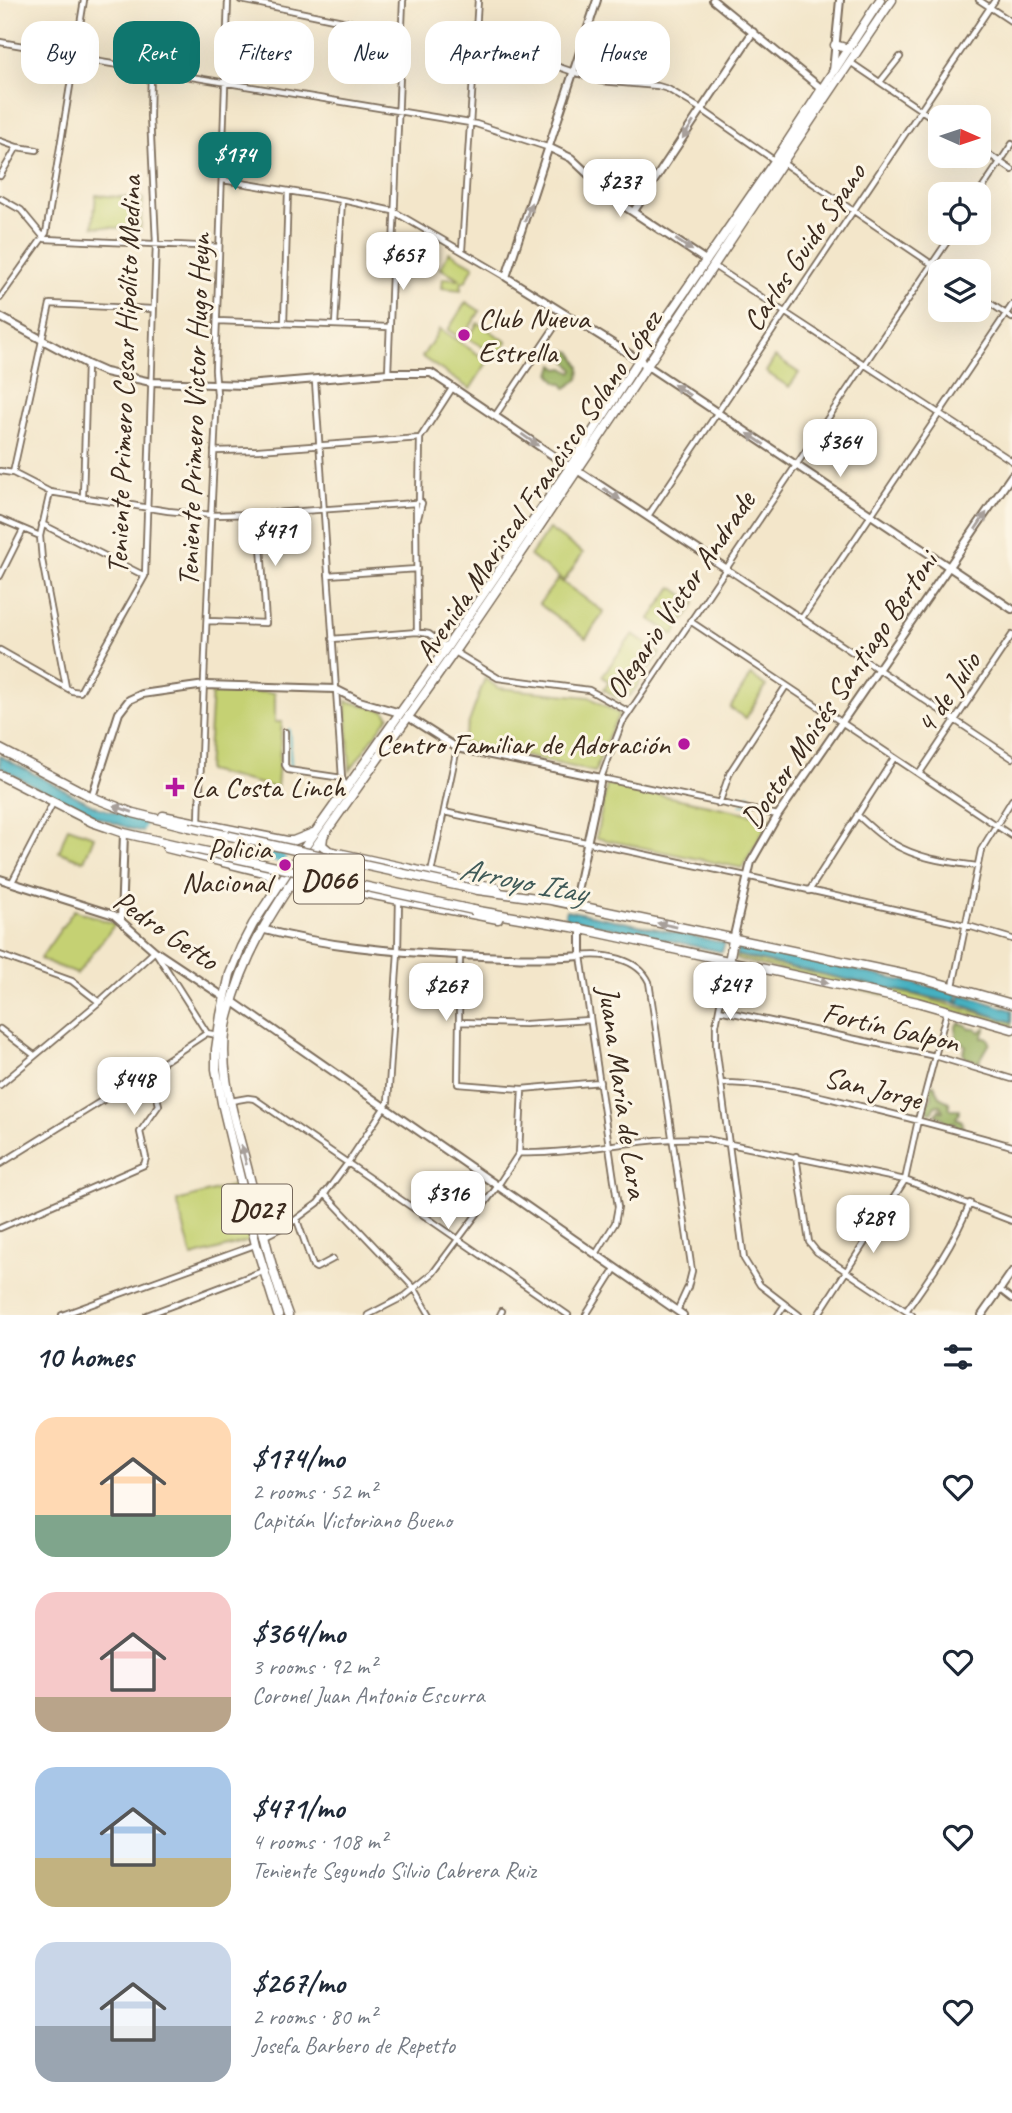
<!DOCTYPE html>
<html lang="en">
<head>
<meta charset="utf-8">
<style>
  :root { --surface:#fff; --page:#f6f6f7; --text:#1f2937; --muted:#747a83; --accent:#0f766e }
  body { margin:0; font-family:Caveat,sans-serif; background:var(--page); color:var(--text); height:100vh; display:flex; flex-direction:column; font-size:26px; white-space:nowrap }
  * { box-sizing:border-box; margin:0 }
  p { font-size:23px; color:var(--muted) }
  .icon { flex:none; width:38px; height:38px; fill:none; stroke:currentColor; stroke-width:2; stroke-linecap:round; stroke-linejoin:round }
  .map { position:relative; height:1315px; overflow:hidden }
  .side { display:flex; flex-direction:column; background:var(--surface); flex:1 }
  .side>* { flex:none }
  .top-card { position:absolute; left:21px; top:21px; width:971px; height:63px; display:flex; gap:14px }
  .needle { width:46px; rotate:93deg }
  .buttons { position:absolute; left:928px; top:105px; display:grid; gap:14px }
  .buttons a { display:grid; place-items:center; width:63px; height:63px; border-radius:14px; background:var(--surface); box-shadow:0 7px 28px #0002; font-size:35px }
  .price { position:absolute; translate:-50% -60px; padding:0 16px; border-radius:14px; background:#fff; color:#222; font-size:23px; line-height:46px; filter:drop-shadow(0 2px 4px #0008) }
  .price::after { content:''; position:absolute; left:50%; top:42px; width:21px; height:16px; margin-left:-10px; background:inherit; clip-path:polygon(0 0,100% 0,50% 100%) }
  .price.active { background:var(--accent); color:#fff }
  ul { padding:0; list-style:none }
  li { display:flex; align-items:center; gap:21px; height:175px; padding:0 35px }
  li span { display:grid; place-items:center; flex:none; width:196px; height:140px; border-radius:21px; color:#555 }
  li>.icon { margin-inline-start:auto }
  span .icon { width:84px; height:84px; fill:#fffc; stroke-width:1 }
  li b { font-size:30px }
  h2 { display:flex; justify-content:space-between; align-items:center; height:84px; padding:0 35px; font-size:30px }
  .tag { padding:0 24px; border-radius:21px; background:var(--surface); box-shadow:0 7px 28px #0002; font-size:24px; line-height:63px }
  .tag.active { background:var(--accent); color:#fff }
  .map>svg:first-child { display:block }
  .green { fill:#c5d173; stroke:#807e48; stroke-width:2 }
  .forest { fill:#9cb365; stroke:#6c6e42; stroke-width:2 }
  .water { fill:#44b0c1; stroke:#406d70; stroke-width:2 }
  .pier { fill:#f3e6ca }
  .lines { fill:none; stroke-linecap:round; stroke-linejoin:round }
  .stream { stroke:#44b0c1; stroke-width:2 }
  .river { stroke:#44b0c1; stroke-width:10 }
  .street-casing { stroke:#7b6c5a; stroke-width:8 }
  .secondary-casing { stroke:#7b6c5a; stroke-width:10 }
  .highway-casing { stroke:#7b6c5a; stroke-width:11 }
  .street { stroke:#fff; stroke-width:4.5 }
  .secondary { stroke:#fff; stroke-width:6 }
  .highway { stroke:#fff; stroke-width:8 }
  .highway-bridge-casing { stroke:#7b6c5a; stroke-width:11; stroke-linecap:butt }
  .highway-bridge { stroke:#fff; stroke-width:8 }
  .oneway { fill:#a79f9a }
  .poi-dot { fill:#b5179e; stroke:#fcf5e5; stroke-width:2.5 }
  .labels { text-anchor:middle; stroke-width:6; stroke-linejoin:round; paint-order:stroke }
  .shield { fill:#fcf5e5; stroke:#75675a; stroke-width:2 }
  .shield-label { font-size:28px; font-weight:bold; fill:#3b2a1e }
  .street-label { font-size:30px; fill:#3b2a1e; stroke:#fcf5e5 }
  .poi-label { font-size:30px; fill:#3b2a1e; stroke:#fcf5e5; text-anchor:start }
  .water-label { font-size:32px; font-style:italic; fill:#3e5957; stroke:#fcf5e5 }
</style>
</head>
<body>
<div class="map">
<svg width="1012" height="1315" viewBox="0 0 1012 1315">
  <rect width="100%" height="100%" fill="#fcf5e5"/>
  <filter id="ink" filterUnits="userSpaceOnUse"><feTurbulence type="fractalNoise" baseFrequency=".0143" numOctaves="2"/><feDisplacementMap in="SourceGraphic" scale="14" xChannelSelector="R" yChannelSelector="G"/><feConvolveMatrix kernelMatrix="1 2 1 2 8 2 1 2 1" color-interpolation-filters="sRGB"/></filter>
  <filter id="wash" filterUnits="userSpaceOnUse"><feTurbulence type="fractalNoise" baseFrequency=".00686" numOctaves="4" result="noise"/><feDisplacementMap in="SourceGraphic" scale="28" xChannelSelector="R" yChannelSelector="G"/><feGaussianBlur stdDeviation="1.57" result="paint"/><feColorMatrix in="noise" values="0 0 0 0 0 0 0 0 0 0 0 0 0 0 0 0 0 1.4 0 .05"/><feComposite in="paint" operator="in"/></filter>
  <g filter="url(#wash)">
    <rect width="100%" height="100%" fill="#f3e6ca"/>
    <path class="green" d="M96,195L143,199L140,230L93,226Z
      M449,252L474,266L465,282L462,281L461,290L442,288L443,278L460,279L440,268Z
      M466,302L480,311L462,339L448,330Z
      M478,323L507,342L498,356L468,338Z
      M440,329L488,361L470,389L422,357Z
      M775,357L799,373L789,387L766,372Z
      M549,529L583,553L564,581L530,556Z
      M558,579L604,612L586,638L539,604Z
      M672,587L695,603L674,635L650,619Z
      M633,634L660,653L630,696L626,694L621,701L604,689L609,682L602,676Z
      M751,675L766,686L746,718L730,708Z
      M485,678L498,688L589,697L619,714L608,737L595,772L462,742Z
      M212,689L275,693V722H282L277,788L207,771Z
      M346,701L384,710L389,716L350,770Z
      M607,784L771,818L742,868L596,838Z
      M68,827L94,836L84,861L59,852Z
      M74,910L115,924L77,974L40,959Z
      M736,956L915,995L1012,1022V1026L736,959Z
      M235,1185L250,1241L192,1257L177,1201Z"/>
    <path class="forest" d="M565,350L572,352L580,367L579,379L566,388L563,384L557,382L551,374L554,365L559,369L564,368L572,373L574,370L567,361Z
      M959,1023L966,1025L969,1028H975L980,1032L986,1027L982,1038H988L990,1043L979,1062L966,1058L963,1053L966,1046L956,1038V1026Z
      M934,1084L941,1098L949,1102L950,1109H959V1113L956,1118L962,1121L963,1128H957L954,1122L947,1124L943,1118L936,1115L939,1109L941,1112L943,1111L940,1105L935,1106L932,1113H929L927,1104L932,1097L930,1086Z"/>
    <path class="water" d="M0,756L97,807L174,830L208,848L134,830L94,816L66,804L0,767Z
      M566,910L725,943L722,952L565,918Z
      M739,945L950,991L958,993L956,1003L958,1004L961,994L1012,1010V1022L956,1003L736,955Z"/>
    <path class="pier" d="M147,819L280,850L277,864L142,836Z
      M326,861L481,894L549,903L545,918L508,912L319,873L323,862Z"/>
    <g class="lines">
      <path class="stream" d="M289,729L291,770
        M740,805L749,803L751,800L749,794"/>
      <path class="river" d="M261,854L281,858
        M314,866L335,870"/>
    </g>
  </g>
  <g filter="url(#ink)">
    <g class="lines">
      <defs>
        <path id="street" d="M241,0L401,33
          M979,0L1012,22
          M476,39L600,81L658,86L668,89L701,109L774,160
          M0,42L69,54L76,58L476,124L550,148
          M850,62L940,123
          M880,82L900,57
          M0,141L17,147L37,150
          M978,147L1012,170
          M783,163L942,271
          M0,176L17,147
          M223,180L342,200L393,211L506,277
          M978,195L1012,144
          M0,198L21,210L45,239L219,247
          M462,250L478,0
          M714,266L1012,461
          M978,295L1012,318
          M0,298L46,233L84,0
          M217,321L389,327
          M284,323L288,191
          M335,325L342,200
          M388,373L403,0
          M315,381L342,778L346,788
          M495,416L564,313
          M214,451L258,450L420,438
          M0,471L13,473L50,492L168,511L212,515L259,514L416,503
          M13,473L50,304L152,309
          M50,492L40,536L42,560L66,687
          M83,497L87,364
          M416,504L417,632
          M648,516L995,0
          M418,518L422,503L419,500L420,438L453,387
          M0,519L40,536
          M42,524L145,576
          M727,569L1012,758
          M328,575L417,569
          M0,576L23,530
          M802,618L1012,305
          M208,621L266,623L259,514
          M690,621L1012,836
          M332,639L417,632L429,634L446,647
          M0,650L72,691L80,692L145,576L156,243L150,116L151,70
          M455,652L498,678L589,690L629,712
          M285,732V765L288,770L342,778
          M919,774L1012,635
          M719,804L730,772L786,686
          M444,812L746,876L965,925L1012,939
          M778,815L601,778L622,723L953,233
          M857,815C868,824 879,836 892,843C918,859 947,862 977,866
          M199,822C203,679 210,536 217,394L215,370L228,0
          M431,873L457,748
          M12,882L53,803
          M809,891L894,758
          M0,955L72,981L99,1002
          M460,955L458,1084L522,1089L600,1082
          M728,962L716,1025V1046L744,1259L760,1285L799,1315
          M953,986L981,850L1012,800
          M719,1010L935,1056L1012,1079
          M459,1022L525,1024L589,1020
          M0,1029L34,1055
          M721,1083C769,1083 814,1094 860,1106C911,1118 961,1132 1012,1146
          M0,1085L99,1002L155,951L207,1033
          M231,1101L248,1098L255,1099L568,1315
          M519,1153C582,1155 643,1135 706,1139L905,1180L1012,1221
          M796,1156L809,1242L817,1252L912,1315
          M0,1164L150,1071L207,1033L217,1035
          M324,1193L415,1289L430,1315
          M297,1220L313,1266L316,1268L333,1259
          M0,1228L144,1165L146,1158L140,1132L159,1105L150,1071
          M265,1236L291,1223L318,1203L347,1164L388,1102L398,952L399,899
          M596,1254L615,1223L618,1207L581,956C604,953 638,958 649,982L692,1271L688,1287L677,1311
          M999,1289L1012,1299
          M906,1311C931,1276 954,1243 970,1203
          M62,1315L255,1245
          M147,1315L263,1271
          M368,1315L405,1296L433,1273L497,1187L519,1153L522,1089
          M500,1315L502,1311
          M586,1315L615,1269
          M778,1315L784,1306
          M818,1315L905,1180L918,1120L947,1011"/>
        <path id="secondary" d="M597,0L506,277L631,355L1012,609
          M713,0L822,89
          M833,71L840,0
          M550,148L571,158L618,202L707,261
          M634,211L753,32
          M0,317L87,364L105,372L151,382L245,385L388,373H431L570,467L571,466L727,569
          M408,717L457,748L601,778L574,905
          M92,797L119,713L129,700L142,694L205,685L335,689L359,701L400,713
          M0,879L114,915L155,951L224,997
          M121,921L124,833
          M261,929C325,946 391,952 457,955C499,957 539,959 581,956V929
          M733,940L751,862L778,815L1012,475
          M232,1001L683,1315
          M982,1315L1012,1272"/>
        <path id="highway" d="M835,45L849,49
          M0,749L92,797L133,813L189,827
          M0,775L92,822L124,833L185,847
          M163,816L287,841H293L313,833
          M323,837L322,845L329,851L497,888
          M167,848L267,873L275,878V888
          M288,887C299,878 315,884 327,886L498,919
          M478,890L551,900L921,978L1012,1004
          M473,910L572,927L917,1002L1012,1029
          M729,962L733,940
          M278,1315L256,1245L222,1103L216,1069V1049L221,1015L230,974L241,947L253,924L292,865L447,647L570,467L659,329L775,161L880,0
          M288,1315C271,1270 261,1222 249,1175C237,1125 215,1069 228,1017C245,947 279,901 319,842C364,777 411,714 456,649C604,434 745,215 892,0"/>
      </defs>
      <use href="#street" class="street-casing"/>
      <use href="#secondary" class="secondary-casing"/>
      <use href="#highway" class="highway-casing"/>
      <use href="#street" class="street"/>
      <use href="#secondary" class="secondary"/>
      <use href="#highway" class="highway"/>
      <defs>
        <path id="highway-bridge" d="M189,827L478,890
          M185,847L473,910"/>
      </defs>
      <use href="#highway-bridge" class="highway-bridge-casing"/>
      <use href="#highway-bridge" class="highway-bridge"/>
    </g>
    <defs><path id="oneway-solid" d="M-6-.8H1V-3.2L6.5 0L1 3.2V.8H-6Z" transform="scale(1.75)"/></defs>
    <g class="oneway">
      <use href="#oneway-solid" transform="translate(688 130) rotate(123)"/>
      <use href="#oneway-solid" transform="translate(528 212) rotate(-71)"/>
      <use href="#oneway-solid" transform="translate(684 245) rotate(34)"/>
      <use href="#oneway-solid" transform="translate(682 390) rotate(-146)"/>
      <use href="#oneway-solid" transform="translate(756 439) rotate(-146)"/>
      <use href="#oneway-solid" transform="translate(530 440) rotate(35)"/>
      <use href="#oneway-solid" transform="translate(612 494) rotate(34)"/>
      <use href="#oneway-solid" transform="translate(981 521) rotate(-56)"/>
      <use href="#oneway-solid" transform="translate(123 809) rotate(-161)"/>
      <use href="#oneway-solid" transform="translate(667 925) rotate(-168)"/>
      <use href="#oneway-solid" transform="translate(819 981) rotate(12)"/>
      <use href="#oneway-solid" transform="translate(244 1155) rotate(-104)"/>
    </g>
  </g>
  <g class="poi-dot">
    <circle cx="464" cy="335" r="7"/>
    <circle cx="684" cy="744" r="7"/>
    <path d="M171.5 776.5h7v7h7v7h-7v7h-7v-7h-7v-7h7z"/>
    <circle cx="285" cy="865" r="7"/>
  </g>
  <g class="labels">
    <g class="shield">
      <rect x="294" y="854.5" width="70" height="49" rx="5"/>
      <rect x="222" y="1184.5" width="70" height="49" rx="5"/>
    </g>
    <g class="shield-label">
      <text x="329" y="889">D066</text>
      <text x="257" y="1219">D027</text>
    </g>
    <g class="street-label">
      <text transform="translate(804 247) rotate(-56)" y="10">Carlos Guido Spano</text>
      <text transform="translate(124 375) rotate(-88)" y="10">Teniente Primero Cesar Hipólito Medina</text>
      <text transform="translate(194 410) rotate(-88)" y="10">Teniente Primero Victor Hugo Heyn</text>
      <text transform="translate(538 486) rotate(-56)" y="10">Avenida Mariscal Francisco Solano López</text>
      <text transform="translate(680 595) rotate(-56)" y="10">Olegario Victor Andrade</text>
      <text transform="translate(839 690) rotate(-56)" y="10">Doctor Moisés Santiago Bertoni</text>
      <text transform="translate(948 693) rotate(-56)" y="10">4 de Julio</text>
      <text transform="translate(166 930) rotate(34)" y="10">Pedro Getto</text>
      <text transform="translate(891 1027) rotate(13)" y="10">Fortín Galpon</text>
      <text transform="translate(873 1088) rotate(14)" y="10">San Jorge</text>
      <text transform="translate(623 1092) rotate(82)" y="10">Juana María de Lara</text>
    </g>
    <g class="poi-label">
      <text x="478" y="328">Club Nueva<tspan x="478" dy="34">Estrella</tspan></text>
      <text x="670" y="754" text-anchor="end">Centro Familiar de Adoración</text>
      <text x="191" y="797">La Costa Linch</text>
      <text x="271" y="858" text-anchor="end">Policia<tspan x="271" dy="34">Nacional</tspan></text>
    </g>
    <g class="water-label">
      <text transform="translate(523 880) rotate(11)" y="11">Arroyo Itay</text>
    </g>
  </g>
</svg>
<div class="buttons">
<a><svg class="needle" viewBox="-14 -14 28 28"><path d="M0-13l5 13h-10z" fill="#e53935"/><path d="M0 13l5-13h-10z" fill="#747a83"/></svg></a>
<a><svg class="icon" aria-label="locate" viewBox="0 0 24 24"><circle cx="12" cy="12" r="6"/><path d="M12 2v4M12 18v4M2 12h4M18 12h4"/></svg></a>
<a><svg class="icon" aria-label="layers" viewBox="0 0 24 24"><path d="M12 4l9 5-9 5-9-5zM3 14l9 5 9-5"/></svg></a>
</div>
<b class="price active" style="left:235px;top:192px">$174</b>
<b class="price" style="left:620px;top:219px">$237</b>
<b class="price" style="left:403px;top:292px">$657</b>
<b class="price" style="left:840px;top:479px">$364</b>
<b class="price" style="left:275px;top:568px">$471</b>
<b class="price" style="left:730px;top:1022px">$247</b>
<b class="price" style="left:446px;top:1023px">$267</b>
<b class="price" style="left:134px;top:1117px">$448</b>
<b class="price" style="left:448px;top:1231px">$316</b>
<b class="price" style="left:873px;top:1255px">$289</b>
<div class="top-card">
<a class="tag">Buy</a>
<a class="tag active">Rent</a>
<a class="tag">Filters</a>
<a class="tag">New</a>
<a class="tag">Apartment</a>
<a class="tag">House</a>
</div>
</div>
<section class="side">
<h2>10 homes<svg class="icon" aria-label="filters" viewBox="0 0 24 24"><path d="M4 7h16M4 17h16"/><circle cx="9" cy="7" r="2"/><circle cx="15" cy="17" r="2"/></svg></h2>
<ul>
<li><span style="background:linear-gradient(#ffd9b3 70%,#7fa58c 0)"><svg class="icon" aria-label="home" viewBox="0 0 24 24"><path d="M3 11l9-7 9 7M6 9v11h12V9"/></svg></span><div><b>$174/mo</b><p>2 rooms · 52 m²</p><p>Capitán Victoriano Bueno</p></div><svg class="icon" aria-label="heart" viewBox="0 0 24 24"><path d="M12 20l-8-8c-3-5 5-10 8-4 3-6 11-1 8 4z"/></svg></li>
<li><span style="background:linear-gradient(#f6c9c9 75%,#b9a48a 0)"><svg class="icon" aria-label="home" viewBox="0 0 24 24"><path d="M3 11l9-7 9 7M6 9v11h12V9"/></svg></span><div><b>$364/mo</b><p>3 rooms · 92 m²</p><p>Coronel Juan Antonio Escurra</p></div><svg class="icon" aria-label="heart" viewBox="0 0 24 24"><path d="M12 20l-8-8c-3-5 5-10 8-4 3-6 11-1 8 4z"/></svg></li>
<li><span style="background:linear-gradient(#a9c7e8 65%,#c2b280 0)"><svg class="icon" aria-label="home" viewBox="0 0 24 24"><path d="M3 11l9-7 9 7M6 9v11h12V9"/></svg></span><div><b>$471/mo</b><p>4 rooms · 108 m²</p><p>Teniente Segundo Silvio Cabrera Ruiz</p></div><svg class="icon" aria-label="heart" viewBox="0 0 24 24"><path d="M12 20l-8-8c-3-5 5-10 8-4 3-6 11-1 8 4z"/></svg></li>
<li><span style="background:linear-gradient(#c9d6e8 60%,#9aa5b1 0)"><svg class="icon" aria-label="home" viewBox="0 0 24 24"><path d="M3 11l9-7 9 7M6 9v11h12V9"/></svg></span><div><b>$267/mo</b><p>2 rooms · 80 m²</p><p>Josefa Barbero de Repetto</p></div><svg class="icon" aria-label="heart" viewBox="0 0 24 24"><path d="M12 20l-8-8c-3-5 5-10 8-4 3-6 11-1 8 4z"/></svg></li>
</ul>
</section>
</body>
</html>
